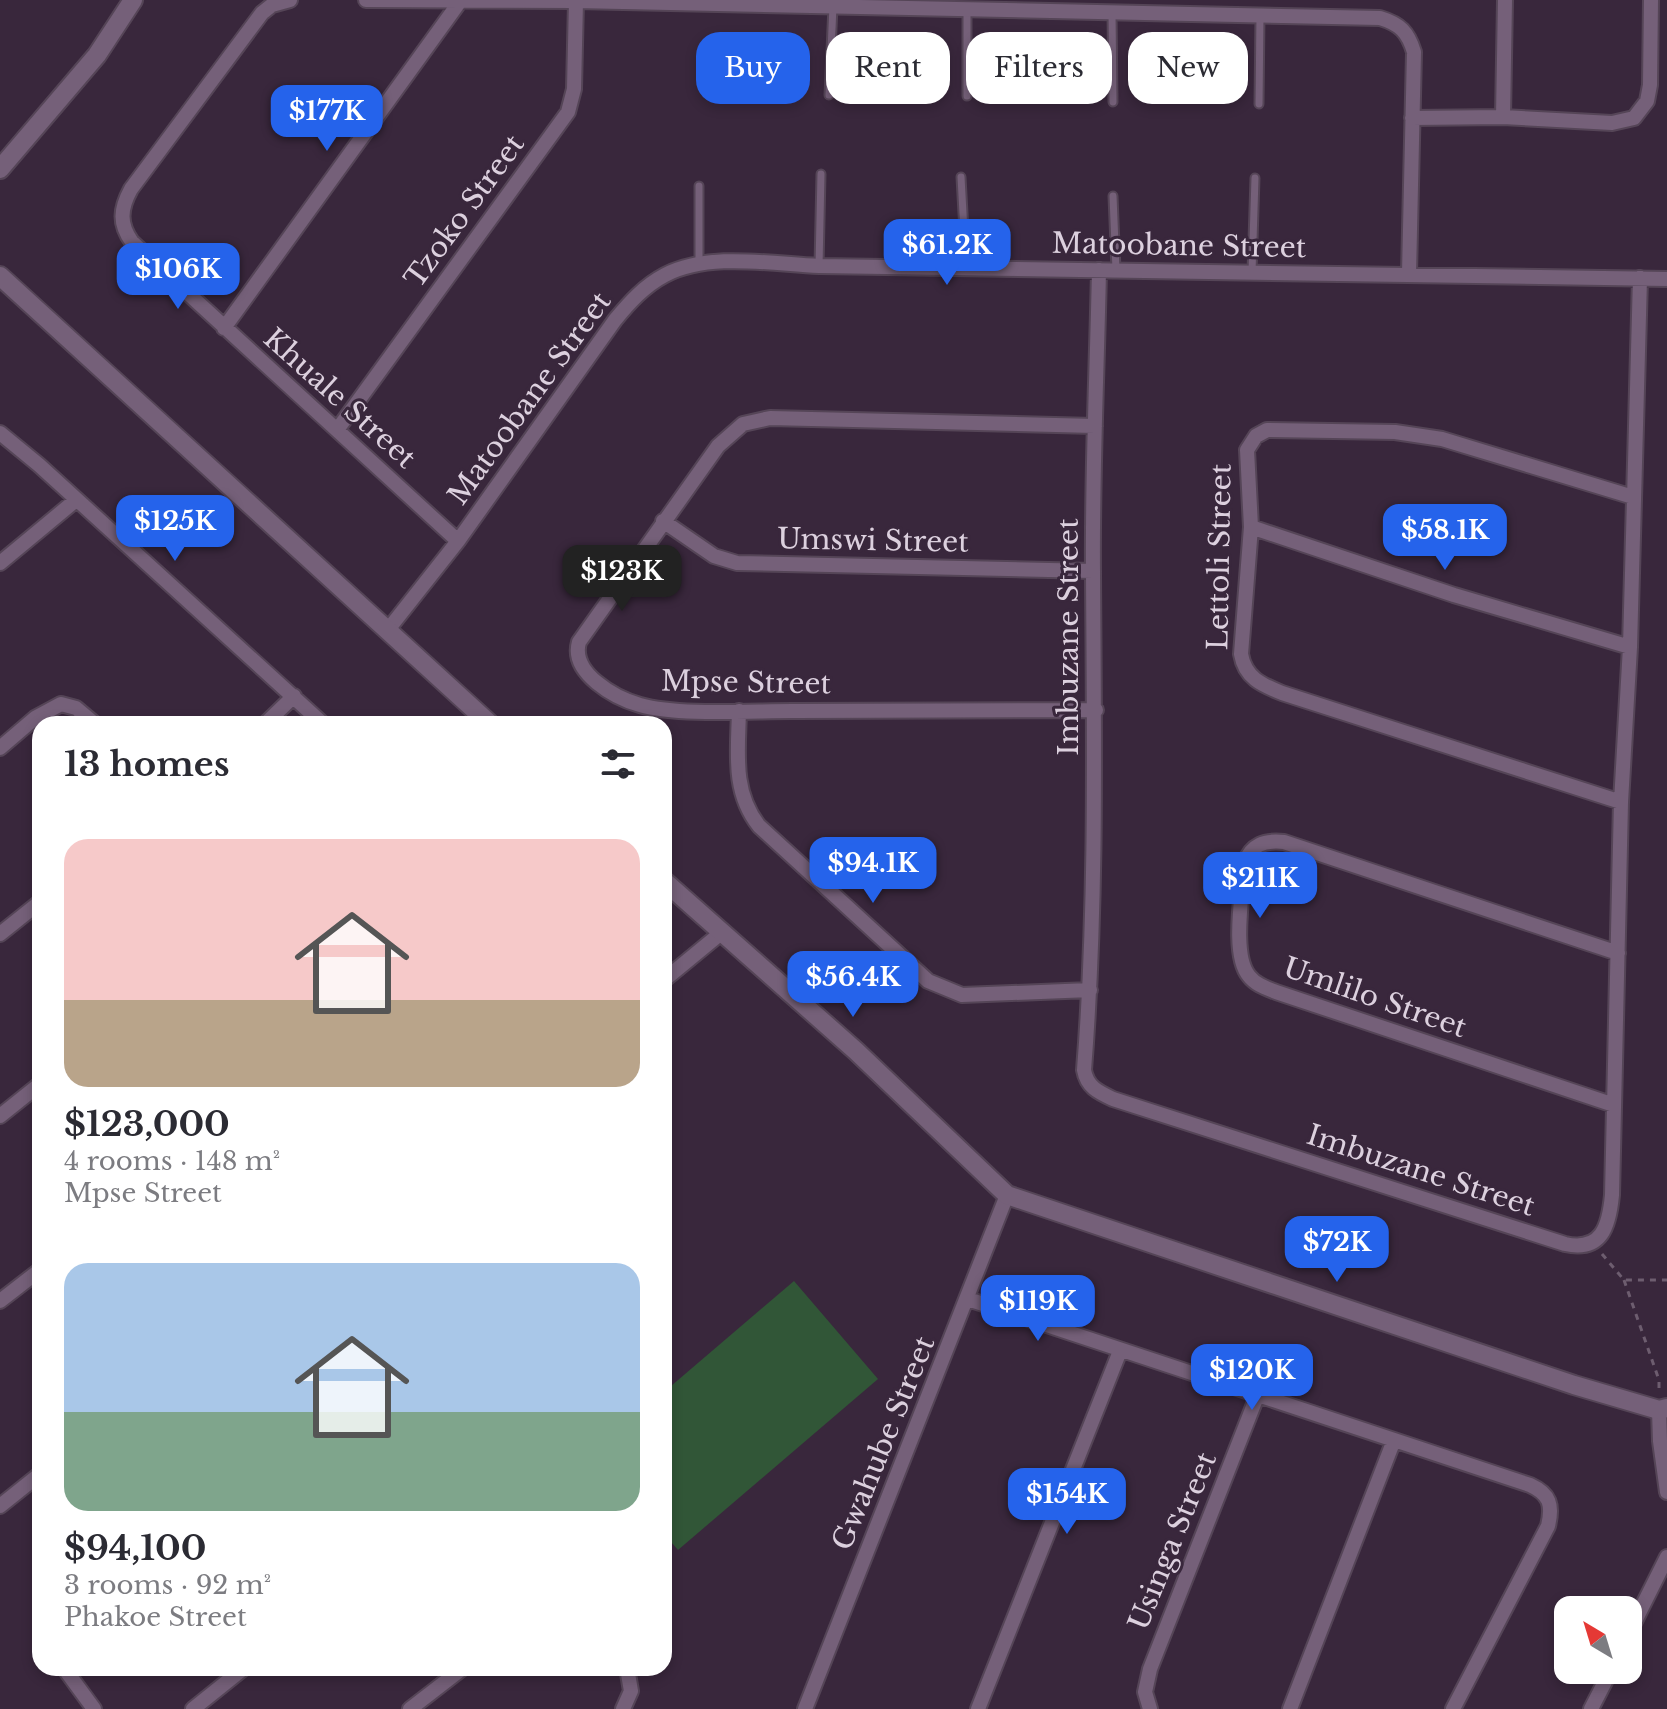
<!DOCTYPE html>
<html lang="en">
<head>
<meta charset="utf-8">
<style>
  :root { --surface:#fff; --page:#f7f7f7; --text:#2b2b33; --muted:#7c7c81; --accent:#2563eb }
  body { margin:0; font-family:"Libre Baskerville",serif; background:var(--page); color:var(--text); height:100vh; display:flex; flex-direction:column; font-size:30px; white-space:nowrap }
  * { box-sizing:border-box; margin:0 }
  p { font-size:26px; color:var(--muted) }
  .icon { flex:none; width:44px; height:44px; fill:none; stroke:currentColor; stroke-width:2; stroke-linecap:round; stroke-linejoin:round }
  .map { position:relative; flex:1; overflow:hidden }
  .side { position:absolute; left:32px; top:716px; width:640px; height:960px; display:flex; flex-direction:column; background:var(--surface); border-radius:24px; box-shadow:0 4px 12px #0003 }
  .side>* { flex:none }
  .hud { position:absolute; left:696px; top:32px; width:760px; height:72px; display:flex; gap:16px }
  .needle { width:52px; rotate:322deg }
  .tools { position:absolute; left:1554px; top:1596px; display:grid; gap:16px }
  .tools a { display:grid; place-items:center; width:88px; height:88px; border-radius:16px; background:var(--surface); box-shadow:0 4px 12px #0003; font-size:40px }
  .price { position:absolute; translate:-50% -68px; padding:0 18px; border-radius:16px; background:var(--accent); color:#fff; font-size:26px; line-height:52px; filter:drop-shadow(0 2px 4px #0008) }
  .price::after { content:''; position:absolute; left:50%; top:48px; width:24px; height:18px; margin-left:-12px; background:inherit; clip-path:polygon(0 0,100% 0,50% 100%) }
  .price.current { background:#222; color:#fff }
  ul { padding:0; list-style:none }
  li { display:grid; align-content:center; gap:16px; height:424px; padding:0 32px }
  li span { display:grid; place-items:center; height:248px; border-radius:24px; color:#555 }
  li>.icon { margin-inline-start:auto }
  span .icon { width:144px; height:144px; fill:#fffc; stroke-width:1 }
  li b { font-size:34px }
  h2 { display:flex; justify-content:space-between; align-items:center; height:96px; padding:0 32px; font-size:34px }
  .tag { padding:0 28px; border-radius:24px; background:var(--surface); box-shadow:0 4px 12px #0003; font-size:28px; line-height:72px }
  .tag.current { background:var(--accent); color:#fff }
  .map>svg:first-child { display:block }
  .green { fill:#315637 }
  .lines { fill:none; stroke-linecap:round; stroke-linejoin:round }
  .service-casing { stroke:#554557; stroke-width:11 }
  .minor-casing { stroke:#554557; stroke-width:18 }
  .tertiary-casing { stroke:#554557; stroke-width:22 }
  .path { stroke:#6d5d6f; stroke-width:3; stroke-dasharray:6 6; stroke-linecap:butt }
  .service { stroke:#756079; stroke-width:7 }
  .minor { stroke:#756079; stroke-width:14 }
  .tertiary { stroke:#756079; stroke-width:18 }
  .labels { text-anchor:middle; stroke-width:6; stroke-linejoin:round; paint-order:stroke }
  .street-label { font-size:28px; fill:#dcd0de; stroke:#39273c }
</style>
</head>
<body>
<div class="map">
<svg width="1667" height="1709" viewBox="0 0 1667 1709">
  <rect width="100%" height="100%" fill="#39273c"/>
  <path class="green" d="M794,1281L878,1379L678,1550L664,1534V1392Z"/>
  <g class="lines">
    <defs>
      <path id="service" d="M1112,13L1113,102
        M829,95L833,6
        M967,96V9
        M1259,104L1260,16
        M961,177L966,268
        M1113,196L1116,270
        M699,263V186
        M819,266L821,174
        M1252,272L1255,178"/>
      <path id="minor" d="M290,0L272,5L262,13L131,189C120,209 119,224 132,242L458,541
        M366,0L576,1L1380,18C1400,24 1408,32 1414,52L1409,274
        M1503,117L1505,0
        M1412,118L1503,117L1612,123L1634,118L1647,101L1650,85L1651,0
        M1099,270C1097,371 1092,472 1093,573C1094,738 1097,905 1084,1070C1087,1087 1098,1092 1113,1099L1565,1244C1602,1252 1609,1226 1612,1195L1621,802L1630,647L1640,278
        M224,328L461,0
        M1095,426L770,418L743,424L718,446L579,642C570,673 615,698 640,705C679,716 749,711 792,711C893,710 994,710 1096,710
        M337,430L568,112L574,89L576,1
        M0,433L39,465L323,724
        M663,521L714,556L737,563L1093,571
        M1251,527L1454,595L1630,647
        M0,563L76,500
        M387,631L458,541L615,320C629,303 644,286 665,275C709,252 771,264 819,266L1667,279
        M739,711C738,752 732,792 759,826L928,981L962,995L1090,990
        M265,724L294,696
        M0,748L35,718L61,704L76,708L95,724
        M1621,802L1282,693C1262,685 1245,678 1241,654L1251,527L1247,450L1256,436L1267,430L1395,432L1442,439L1633,497
        M0,934L40,902
        M664,980L721,933
        M1614,1105L1276,992C1266,988 1256,985 1249,976C1231,955 1243,891 1244,864C1251,844 1265,840 1284,842L1618,953
        M0,1116L40,1084
        M968,1299L1530,1485C1550,1494 1553,1505 1548,1526L1453,1709
        M0,1301L40,1270
        M1659,1410L1660,1441L1667,1492
        M0,1506L40,1474
        M1628,1635L1667,1557
        M64,1668L94,1709
        M193,1709L244,1668
        M410,1709L463,1668
        M623,1709L631,1691L627,1668
        M805,1709L1007,1195
        M978,1709L1120,1351
        M1150,1709L1145,1692L1150,1669L1258,1394
        M1290,1709L1394,1440
        M1591,1709L1611,1670"/>
      <path id="tertiary" d="M0,169L97,55L133,0
        M0,276L490,724
        M664,881L856,1051L1007,1195L1574,1385L1659,1410L1667,1408"/>
    </defs>
    <use href="#service" class="service-casing"/>
    <use href="#minor" class="minor-casing"/>
    <use href="#tertiary" class="tertiary-casing"/>
    <path class="path" d="M1602,1254L1624,1280H1667
      M1624,1280L1659,1380V1390"/>
    <use href="#service" class="service"/>
    <use href="#minor" class="minor"/>
    <use href="#tertiary" class="tertiary"/>
  </g>
  <g class="labels">
    <g class="street-label">
      <text transform="translate(464 211) rotate(-54)" y="10">Tzoko Street</text>
      <text transform="translate(1179 245) rotate(1)" y="10">Matoobane Street</text>
      <text transform="translate(340 398) rotate(42)" y="10">Khuale Street</text>
      <text transform="translate(529 398) rotate(-54)" y="10">Matoobane Street</text>
      <text transform="translate(873 540) rotate(1)" y="10">Umswi Street</text>
      <text transform="translate(1219 557) rotate(-89)" y="10">Lettoli Street</text>
      <text transform="translate(1068 637) rotate(-90)" y="10">Imbuzane Street</text>
      <text transform="translate(746 682) rotate(1)" y="10">Mpse Street</text>
      <text transform="translate(1375 997) rotate(19)" y="10">Umlilo Street</text>
      <text transform="translate(1421 1170) rotate(18)" y="10">Imbuzane Street</text>
      <text transform="translate(883 1443) rotate(-68)" y="10">Gwahube Street</text>
      <text transform="translate(1172 1541) rotate(-68)" y="10">Usinga Street</text>
    </g>
  </g>
</svg>
<div class="tools">
<a><svg class="needle" viewBox="-14 -14 28 28"><path d="M0-13l5 13h-10z" fill="#e53935"/><path d="M0 13l5-13h-10z" fill="#7c7c81"/></svg></a>
</div>
<b class="price" style="left:327px;top:153px">$177K</b>
<b class="price" style="left:947px;top:287px">$61.2K</b>
<b class="price" style="left:178px;top:311px">$106K</b>
<b class="price" style="left:175px;top:563px">$125K</b>
<b class="price" style="left:1445px;top:572px">$58.1K</b>
<b class="price current" style="left:622px;top:613px">$123K</b>
<b class="price" style="left:873px;top:905px">$94.1K</b>
<b class="price" style="left:1260px;top:920px">$211K</b>
<b class="price" style="left:853px;top:1019px">$56.4K</b>
<b class="price" style="left:1337px;top:1284px">$72K</b>
<b class="price" style="left:1038px;top:1343px">$119K</b>
<b class="price" style="left:1252px;top:1412px">$120K</b>
<b class="price" style="left:1067px;top:1536px">$154K</b>
<div class="hud">
<a class="tag current">Buy</a>
<a class="tag">Rent</a>
<a class="tag">Filters</a>
<a class="tag">New</a>
</div>
<section class="side">
<h2>13 homes<svg class="icon" aria-label="filters" viewBox="0 0 24 24"><path d="M4 7h16M4 17h16"/><circle cx="9" cy="7" r="2"/><circle cx="15" cy="17" r="2"/></svg></h2>
<ul>
<li><span style="background:linear-gradient(#f6c9c9 65%,#b9a48a 0)"><svg class="icon" aria-label="home" viewBox="0 0 24 24"><path d="M3 11l9-7 9 7M6 9v11h12V9"/></svg></span><div><b>$123,000</b><p>4 rooms · 148 m²</p><p>Mpse Street</p></div></li>
<li><span style="background:linear-gradient(#a9c7e8 60%,#7fa58c 0)"><svg class="icon" aria-label="home" viewBox="0 0 24 24"><path d="M3 11l9-7 9 7M6 9v11h12V9"/></svg></span><div><b>$94,100</b><p>3 rooms · 92 m²</p><p>Phakoe Street</p></div></li>
</ul>
</section>
</div>
</body>
</html>
